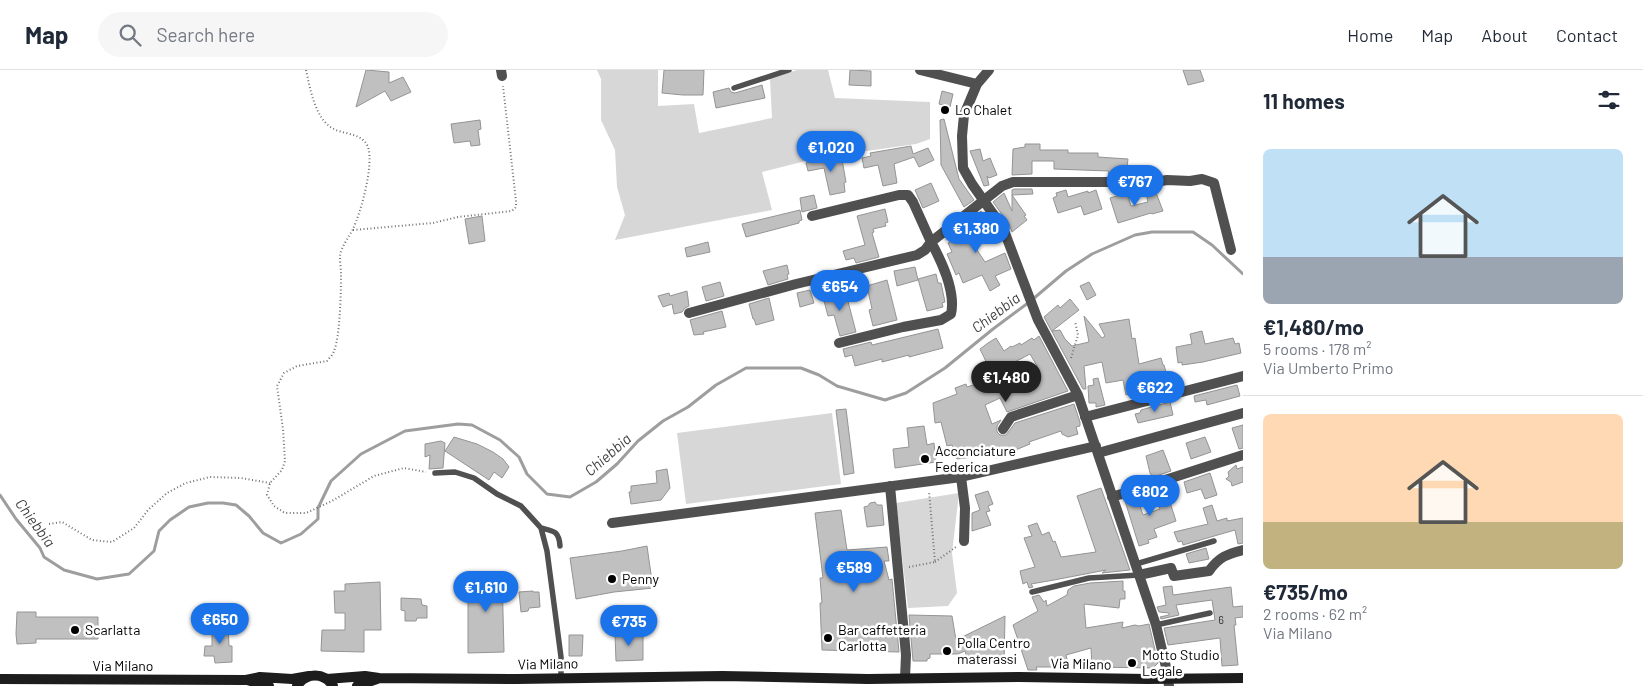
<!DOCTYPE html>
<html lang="en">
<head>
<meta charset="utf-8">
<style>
  :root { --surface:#fff; --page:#f6f6f7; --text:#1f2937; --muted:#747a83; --line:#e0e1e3; --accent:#1a73e8 }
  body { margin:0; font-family:Barlow,sans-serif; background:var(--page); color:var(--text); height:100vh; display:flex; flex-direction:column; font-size:19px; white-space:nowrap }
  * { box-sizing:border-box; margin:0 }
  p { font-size:16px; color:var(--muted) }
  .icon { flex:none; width:28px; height:28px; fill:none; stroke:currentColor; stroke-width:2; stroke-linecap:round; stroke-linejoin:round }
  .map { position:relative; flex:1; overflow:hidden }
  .details { display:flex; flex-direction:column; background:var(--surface); width:400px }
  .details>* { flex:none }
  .price { position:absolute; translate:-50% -42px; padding:0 11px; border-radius:18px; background:var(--accent); color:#fff; font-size:16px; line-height:32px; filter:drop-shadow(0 1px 2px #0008) }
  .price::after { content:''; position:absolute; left:50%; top:30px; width:15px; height:11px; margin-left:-8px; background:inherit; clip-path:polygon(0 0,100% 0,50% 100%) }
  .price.current { background:#222; color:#fff }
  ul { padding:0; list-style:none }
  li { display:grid; align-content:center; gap:10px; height:265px; padding:0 20px }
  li+li { border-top:1px solid var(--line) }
  li span { display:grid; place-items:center; height:155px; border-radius:8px; color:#555 }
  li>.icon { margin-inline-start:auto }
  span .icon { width:90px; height:90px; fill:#fffc; stroke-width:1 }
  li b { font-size:21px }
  h2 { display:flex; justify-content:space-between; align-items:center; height:60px; padding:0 20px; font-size:21px }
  header { display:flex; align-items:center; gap:30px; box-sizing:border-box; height:70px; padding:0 25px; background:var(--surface); border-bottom:1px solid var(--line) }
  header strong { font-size:24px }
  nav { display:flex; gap:28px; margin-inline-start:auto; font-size:18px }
  .search { width:350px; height:45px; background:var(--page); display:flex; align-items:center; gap:12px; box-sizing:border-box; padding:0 18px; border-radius:28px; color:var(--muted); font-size:19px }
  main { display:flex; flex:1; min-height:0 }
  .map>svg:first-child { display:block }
  .green { fill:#d7d7d7 }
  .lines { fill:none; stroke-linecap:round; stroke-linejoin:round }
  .stream { stroke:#9e9e9e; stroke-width:3 }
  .building { fill:#c0c0c0; stroke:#949494; fill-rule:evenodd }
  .path { stroke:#727272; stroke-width:2; stroke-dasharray:1 2.5; stroke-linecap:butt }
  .service { stroke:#505050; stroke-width:5.5 }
  .minor { stroke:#505050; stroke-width:10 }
  .secondary { stroke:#1d1d1d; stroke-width:10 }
  .poi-dot { fill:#000; stroke:#fff; stroke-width:2 }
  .labels { text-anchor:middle; stroke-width:5; stroke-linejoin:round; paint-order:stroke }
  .number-label { font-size:11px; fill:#303030 }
  .poi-label { font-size:14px; fill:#000; stroke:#fff; text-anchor:start }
  .street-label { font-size:14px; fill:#000; stroke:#fff }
  .water-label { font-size:15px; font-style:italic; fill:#3f3f3f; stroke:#fff }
</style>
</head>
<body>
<header>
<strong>Map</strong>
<div class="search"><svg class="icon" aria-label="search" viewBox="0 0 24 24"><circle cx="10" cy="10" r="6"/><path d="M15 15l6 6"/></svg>Search here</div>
<nav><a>Home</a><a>Map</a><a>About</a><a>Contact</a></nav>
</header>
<main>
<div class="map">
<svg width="1243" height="616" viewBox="0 0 1243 616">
  <rect width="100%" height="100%" fill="#fff"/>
  <path class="green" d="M597,0H658V36L694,34L699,63L772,48L770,9L797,0H828L835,28L930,32V69L916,74L867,81H845L762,102L772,140L615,170L625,145L617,117L615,80L601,50V9Z
    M832,343L841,414L686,434L677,363Z
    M959,423L952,483L957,523L948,536L908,538L896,433Z"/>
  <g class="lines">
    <path class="stream" d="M1033,229L1066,201L1092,184L1135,165L1152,162H1193L1212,175L1243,204
      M0,425L16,449L40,478L44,487L64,500L97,509L129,504L154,481L159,461L170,450L189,437L208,433H223L236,435L249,446L263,463L281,473L301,464L318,449V438L331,411L361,384L405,361L458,354L472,355L500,370L519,387L527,404L547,424L570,427L596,412L617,394L638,371L663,351L688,337L716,315L746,298H801L819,305L837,316L885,330L906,323L945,298L993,259L1028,233"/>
  </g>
  <path class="building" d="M366,0L389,2V13L403,7L411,22L391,31L385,21L356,37Z
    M664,0H704L703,25H683L662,23Z
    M850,0L871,1V16L849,15Z
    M1183,0H1200L1204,11L1188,15Z
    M762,15L765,28L716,38L713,22L729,18L731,22L735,23Z
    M942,21L953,24L950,37L939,34Z
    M944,49L959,109L974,130L964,137L941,95L940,50Z
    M480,50L481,59L478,60L480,75L471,76L470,71L454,73L451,54Z
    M1025,74H1040V80H1068V83H1098V87L1128,89L1126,105L1108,104L1109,101L1054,99V91H1032V104L1012,105L1013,79L1025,77Z
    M911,76L913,84L928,78L934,90L919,97L914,87L894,94L897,113L883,116L878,95L864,98L862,88L871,86L870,83Z
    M980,79L983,91L990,88L997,105L989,108L987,106L989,115L984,116L970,81Z
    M841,84L846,112L844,113L845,122L830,125L824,98L808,101L806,93Z
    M931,113L939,131L923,138L915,120Z
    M1014,119H1032L1033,124L1012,125L1026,145L1024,146L1027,150L1012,162L1009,154L993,132L1004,123L1012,141V120Z
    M1066,120L1068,127L1088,121V123L1096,120L1102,139L1084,145L1081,136L1058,143L1053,128L1057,126L1056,123Z
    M1155,120L1163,141L1152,144L1151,143L1118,153L1110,128L1127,123L1131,136L1148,132L1146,123Z
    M814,125L817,138L802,142L800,128Z
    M885,139L888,152L885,153L886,156L873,159L874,162L872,163L879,187L856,193L854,188L846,190L843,181L865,175L857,146Z
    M800,140L802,150L799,151V153L746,167L742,154Z
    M981,141L994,160L975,177L985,192L1005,183L1011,199L995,206L1000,215L990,221L982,205L963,213L959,203L956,205L947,184L952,182L948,173L963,166L959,159Z
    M482,146L485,171L469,174L465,149Z
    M708,172L710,182L687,187L685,178Z
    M787,195L789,204L787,205L788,209L768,215L763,201Z
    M915,197L918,210L897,216L894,201Z
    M936,204L938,213H941L945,232L942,233L943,237L927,241L918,209Z
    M857,210L859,215L865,214L868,222L849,227L846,213Z
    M887,210L897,250L873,256L869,240L872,239L867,216Z
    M720,212L724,226L706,231L702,217Z
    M1089,212L1096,225L1087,230L1080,216Z
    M810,220L814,233L800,237L797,223Z
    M845,220L856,262L840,266L834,245L828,246L823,227Z
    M687,221L689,236L685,238L682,242L674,244L672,234L663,237L658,226L669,223L670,226Z
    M769,228L774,250L756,255L754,249H753L749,234Z
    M1070,229L1079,240L1052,261L1060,260L1065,269L1072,276L1089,272L1084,246L1102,268L1105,266L1099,254L1129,249L1132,269L1135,268L1139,294L1161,288L1163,295H1164L1169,313L1126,325L1123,310L1106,313L1102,292L1084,296L1086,319H1083L1044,247L1058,235L1060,238Z
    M722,241L726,257L703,262L704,264L694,265L690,250Z
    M938,259L943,278L909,287V285L882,292V289L855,296L852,285L845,287L843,279L871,272L872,275Z
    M1202,261L1205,274L1233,268L1235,274L1239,273L1241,283L1203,292L1182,295V292L1178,293L1176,277L1192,274L1190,264Z
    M1039,266L1068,321L1007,342L1000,328L985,335L992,354L1001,350L997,356V362L1000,365H1006L1015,353L1074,334L1080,352V356L1076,357L1078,364L1068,367L1062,364L1061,361L1029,372L1030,374L996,388L993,383L982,387V386L957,389L952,375L947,376L941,352L935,353L933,333L957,324L955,318L966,314L967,317L994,308L980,279L988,273L996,268L1004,281L1011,276L1012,277L1020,273L1021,275L1032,268L1034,270ZM1030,284L1040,301L1018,308L1011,294Z
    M1098,308L1105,335L1096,337V333H1089L1088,316L1094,315L1093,309Z
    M1237,315L1240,326L1207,335L1206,330L1195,332L1194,326Z
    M1170,332L1173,345L1138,353L1135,344L1140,343L1141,340Z
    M846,339L854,403L844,405L836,340Z
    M1243,355V378L1239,379L1232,358Z
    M924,356L927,375L934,373L936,392L895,398L893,379L909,377L907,358Z
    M454,367L477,374L493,382L503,389L509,397L502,408L494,402L489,410L445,381Z
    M1205,367L1211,382L1191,389L1186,373Z
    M441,371L445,373L443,398L429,399L430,385L425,387V374Z
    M1163,380L1171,401L1153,407L1150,403L1146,386Z
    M1236,395L1237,399L1243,397V412L1232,416L1231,412L1226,409L1229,406L1228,402Z
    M667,399L670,418L661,430L631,434L629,422H631V416L657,413L656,401Z
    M1210,403L1217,425L1205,429L1201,419L1187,423L1184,412Z
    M1165,417L1176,451L1154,459L1157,467L1148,470L1149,473L1139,476L1125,431L1137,427L1143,445L1160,439L1154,421Z
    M1101,418L1130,500L1102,503L1106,500L1054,510L1031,514L1033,517L1029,518L1027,512L1023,514L1020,501L1035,497L1024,468L1032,466L1028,456L1037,453L1042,465L1049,462L1053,472L1055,471L1061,487L1096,482L1077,426Z
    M988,421L993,434L988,436L990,441L986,442L991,455L972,461V443L980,440L975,425Z
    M875,432L877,435H882L884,455L867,457L864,437L868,436L870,433Z
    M1212,435L1217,451L1227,448V451L1243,448V473L1238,474L1235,460L1183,475L1182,471L1178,472L1174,462L1208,454L1203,438Z
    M841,440L847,480L887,477L889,491H884L889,510L892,509L899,582L822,580L820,533H822L820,508H823L815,443Z
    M647,476L653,518L614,522L576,529L570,488L622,481Z
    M1206,478L1209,489L1189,493L1186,484Z
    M502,503L504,582L468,583V504Z
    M1123,511V521H1125V529H1120L1119,538L1084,534L1086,558L1123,552L1122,558L1135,555L1139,556L1149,554L1158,593L1153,598L1092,597L1091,578L1066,585L1069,597H1036L1037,600H1028L1013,555L1038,541L1032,527L1039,525L1044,532L1046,530L1047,536L1067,525L1068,520L1074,516L1090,513Z
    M380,512L381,560H364V582L321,581L322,560H345V543H335L334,521H345V514Z
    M1172,516L1173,525L1231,517L1233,537L1243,536V547L1235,548L1236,555H1234L1238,595L1222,596L1220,568L1168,575L1164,558L1215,550L1212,530L1176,535L1179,545L1161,549L1160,547L1169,545V543L1159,542L1157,537L1166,535L1163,517Z
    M533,521V522H539L540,537L529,538L528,541L521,542L519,522Z
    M401,528L421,529L422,535L427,536V548H417L416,551H405V541L401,540Z
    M17,542H36V547H98V569H36V573L17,574L16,564Z
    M909,545L952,546L956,570L1005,546L1004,594H969L965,581L958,584H930V588L927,589V591H913Z
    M212,555H228L229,576H232V592L215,593L214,586H204L205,576H212Z
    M643,564V590L616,591L615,565Z
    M569,565H583L582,586H569Z"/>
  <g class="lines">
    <path class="path" d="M306,0C310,18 315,48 332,58C343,65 362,62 368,77C374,95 361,142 353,159C349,167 341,177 340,186C340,192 341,199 341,205C341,222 340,267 334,281C333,285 329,288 327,291L297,296L284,303L277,316L283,359L285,391L282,400L270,413L267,425L274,436L285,443H306L332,431L374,406L404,398L426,402
      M353,160L433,153L458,147L512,141L516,137V131L503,16
      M1071,288L1078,265L1075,251
      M49,454L62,452L92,470L112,472L134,458L148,440L167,423L186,413L210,407L241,408L270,413
      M935,492L956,477
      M909,497L935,492L929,421"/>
    <path class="service" d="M734,18L789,0
      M435,403L455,402L474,408L497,424L521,436L541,458L547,481L561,587V607
      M541,458C554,461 559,461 560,476
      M1136,494L1214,471
      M1032,522L1089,508L1139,505
      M1156,555L1210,543"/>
    <path class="minor" d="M501,0L502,6
      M920,0L977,14
      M989,0L977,14L964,45L962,66L963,98L972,114L1003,158L1038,250L1078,325L1156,555L1166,597L1169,616
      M812,146L899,125H908L913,132L931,172L1002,116L1013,112H1155L1167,110L1190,111L1202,109L1214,113L1231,180
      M689,243L796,214L917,185L925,180L931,172C941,190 956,222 951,244L941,250L903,257L839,273
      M1085,347L1243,306
      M1003,359L1011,347L1078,325
      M1098,383L1243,343
      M961,407L965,438L964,471
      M890,416L906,585L905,608
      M1112,427L1243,385
      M612,453L961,407L1096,376
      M1139,505L1171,498L1174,506L1209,501C1219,487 1227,484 1243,480"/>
    <path class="secondary" d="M0,609L246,610L260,607L292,609L309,606
      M327,609L365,606L379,608L517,609L722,606L868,609L1019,607L1147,609L1243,608
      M247,610L269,616
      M297,616C306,602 324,602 333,616
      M357,616L377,609"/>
  </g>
  <g class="poi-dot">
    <circle cx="945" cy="40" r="5"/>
    <circle cx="925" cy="389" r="5"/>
    <circle cx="612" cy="509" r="5"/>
    <circle cx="75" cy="560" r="5"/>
    <circle cx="828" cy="568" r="5"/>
    <circle cx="947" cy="581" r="5"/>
    <circle cx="1132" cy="593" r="5"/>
  </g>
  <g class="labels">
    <g class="number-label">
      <text x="1221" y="554">6</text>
    </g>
    <g class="poi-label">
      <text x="955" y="45">Lo Chalet</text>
      <text x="935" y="386">Acconciature<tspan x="935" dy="16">Federica</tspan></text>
      <text x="622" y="514">Penny</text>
      <text x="85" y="565">Scarlatta</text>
      <text x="838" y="565">Bar caffetteria<tspan x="838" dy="16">Carlotta</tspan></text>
      <text x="957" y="578">Polla Centro<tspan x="957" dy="16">materassi</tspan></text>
      <text x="1142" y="590">Motto Studio<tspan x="1142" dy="16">Legale</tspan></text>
    </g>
    <g class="street-label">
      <text transform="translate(548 594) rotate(-1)" y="5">Via Milano</text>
      <text transform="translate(1081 594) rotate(1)" y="5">Via Milano</text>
      <text x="123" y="601">Via Milano</text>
    </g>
    <g class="water-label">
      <text transform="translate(996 243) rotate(-37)" y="5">Chiebbia</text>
      <text transform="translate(608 385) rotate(-41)" y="5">Chiebbia</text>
      <text transform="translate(35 453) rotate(54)" y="5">Chiebbia</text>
    </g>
  </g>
</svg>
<b class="price" style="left:831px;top:103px">€1,020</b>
<b class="price" style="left:1135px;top:137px">€767</b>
<b class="price" style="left:976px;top:184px">€1,380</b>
<b class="price" style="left:840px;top:242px">€654</b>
<b class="price current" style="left:1006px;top:333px">€1,480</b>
<b class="price" style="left:1155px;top:343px">€622</b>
<b class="price" style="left:1150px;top:447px">€802</b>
<b class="price" style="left:854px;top:523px">€589</b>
<b class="price" style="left:486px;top:543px">€1,610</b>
<b class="price" style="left:220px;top:575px">€650</b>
<b class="price" style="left:629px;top:577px">€735</b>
</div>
<section class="details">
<h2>11 homes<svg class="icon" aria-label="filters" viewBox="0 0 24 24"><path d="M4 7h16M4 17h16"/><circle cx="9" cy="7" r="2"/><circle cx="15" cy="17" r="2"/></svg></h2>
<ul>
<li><span style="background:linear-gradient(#bfe0f5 70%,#9aa5b1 0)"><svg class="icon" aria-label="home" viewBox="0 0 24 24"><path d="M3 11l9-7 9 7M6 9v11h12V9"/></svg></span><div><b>€1,480/mo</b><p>5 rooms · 178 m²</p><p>Via Umberto Primo</p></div></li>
<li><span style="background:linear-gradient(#ffd9b3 70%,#c2b280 0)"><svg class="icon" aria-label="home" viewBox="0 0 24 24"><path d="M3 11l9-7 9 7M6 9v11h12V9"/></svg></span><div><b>€735/mo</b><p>2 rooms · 62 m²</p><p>Via Milano</p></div></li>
</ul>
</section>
</main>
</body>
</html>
